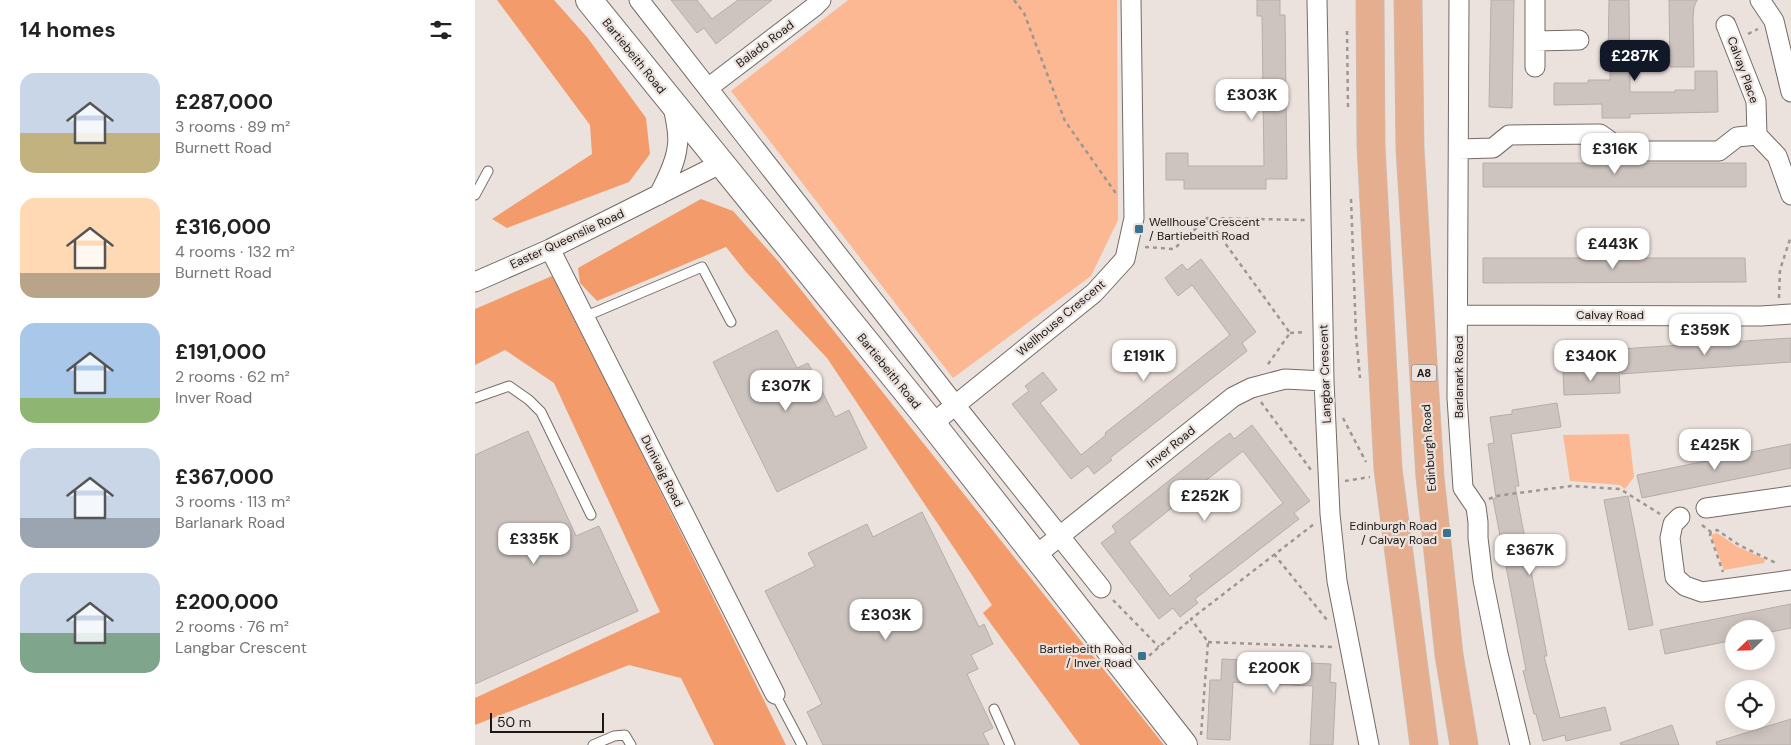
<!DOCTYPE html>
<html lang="en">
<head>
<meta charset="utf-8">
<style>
  :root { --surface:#fff; --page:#f2f2f2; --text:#222; --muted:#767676; --accent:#111827 }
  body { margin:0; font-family:"DM Sans",sans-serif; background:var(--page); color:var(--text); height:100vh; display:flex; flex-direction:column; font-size:19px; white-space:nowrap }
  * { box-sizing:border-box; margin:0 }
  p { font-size:16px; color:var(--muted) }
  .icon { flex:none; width:28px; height:28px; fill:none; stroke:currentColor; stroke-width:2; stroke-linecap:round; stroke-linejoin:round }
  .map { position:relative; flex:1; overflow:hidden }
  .details { display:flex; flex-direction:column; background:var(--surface); width:475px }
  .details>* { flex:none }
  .needle { width:32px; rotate:247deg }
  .fabs { position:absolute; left:1250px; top:620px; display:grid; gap:10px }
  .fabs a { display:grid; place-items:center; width:50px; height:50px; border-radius:50%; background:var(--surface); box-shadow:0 2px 12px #0003; font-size:25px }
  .scale { position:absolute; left:15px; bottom:12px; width:114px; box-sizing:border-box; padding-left:5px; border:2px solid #1a1715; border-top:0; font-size:14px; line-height:18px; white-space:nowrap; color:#1a1715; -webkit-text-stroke:4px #ece2dd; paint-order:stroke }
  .price { position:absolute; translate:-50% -42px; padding:0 11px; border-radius:10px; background:#fff; color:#222; font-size:16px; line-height:32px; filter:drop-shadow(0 1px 2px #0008) }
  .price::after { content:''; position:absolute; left:50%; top:30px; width:15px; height:11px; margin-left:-8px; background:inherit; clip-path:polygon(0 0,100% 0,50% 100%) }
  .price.on { background:var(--accent); color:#fff }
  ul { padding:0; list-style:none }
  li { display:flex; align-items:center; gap:15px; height:125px; padding:0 20px }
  li span { display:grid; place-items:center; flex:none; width:140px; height:100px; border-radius:15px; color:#555 }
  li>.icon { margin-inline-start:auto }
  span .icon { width:60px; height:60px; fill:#fffc; stroke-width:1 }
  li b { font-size:21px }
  h2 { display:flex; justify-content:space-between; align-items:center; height:60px; padding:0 20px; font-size:21px }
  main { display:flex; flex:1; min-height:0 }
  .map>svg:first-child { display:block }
  .green { fill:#fcb893 }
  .forest { fill:#f39b6b }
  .building { fill:#cdc4bf; stroke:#b6ada8; fill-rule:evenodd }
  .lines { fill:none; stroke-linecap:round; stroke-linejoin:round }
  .lane-casing { stroke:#746b66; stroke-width:11 }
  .street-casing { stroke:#746b66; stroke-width:21 }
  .secondary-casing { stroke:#746b66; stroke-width:28 }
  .primary-casing { stroke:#c3c3c2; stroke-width:29 }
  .path { stroke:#9d9692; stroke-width:2.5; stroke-dasharray:4 4; stroke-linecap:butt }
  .lane { stroke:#fff; stroke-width:9 }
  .street { stroke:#fff; stroke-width:19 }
  .secondary { stroke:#fff; stroke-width:26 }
  .primary { stroke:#e5af8f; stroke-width:28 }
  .poi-dot { fill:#3a738d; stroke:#ece2dd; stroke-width:2 }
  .labels { text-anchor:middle; stroke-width:4.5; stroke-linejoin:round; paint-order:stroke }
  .shield { fill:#ece2dd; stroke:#595451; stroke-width:1 }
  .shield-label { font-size:11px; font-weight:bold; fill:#1a1715 }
  .street-label { font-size:12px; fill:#1a1715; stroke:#ece2dd }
  .poi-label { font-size:12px; fill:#1a1715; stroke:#ece2dd; text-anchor:end }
</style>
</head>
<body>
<main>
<section class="details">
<h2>14 homes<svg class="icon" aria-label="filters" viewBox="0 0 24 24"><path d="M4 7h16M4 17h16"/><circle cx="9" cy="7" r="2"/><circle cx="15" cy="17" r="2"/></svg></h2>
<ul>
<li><span style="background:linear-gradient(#c9d6e8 60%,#c2b280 0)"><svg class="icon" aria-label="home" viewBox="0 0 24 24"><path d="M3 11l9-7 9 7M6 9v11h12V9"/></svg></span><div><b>£287,000</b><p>3 rooms · 89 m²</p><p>Burnett Road</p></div></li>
<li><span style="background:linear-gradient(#ffd9b3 75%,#b9a48a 0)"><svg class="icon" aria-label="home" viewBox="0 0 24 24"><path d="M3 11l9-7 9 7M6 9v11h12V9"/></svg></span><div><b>£316,000</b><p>4 rooms · 132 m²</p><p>Burnett Road</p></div></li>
<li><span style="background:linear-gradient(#a9c7e8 75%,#8fb573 0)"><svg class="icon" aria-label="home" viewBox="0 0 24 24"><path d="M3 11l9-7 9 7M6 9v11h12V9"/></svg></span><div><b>£191,000</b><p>2 rooms · 62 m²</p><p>Inver Road</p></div></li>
<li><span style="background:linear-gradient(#c9d6e8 70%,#9aa5b1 0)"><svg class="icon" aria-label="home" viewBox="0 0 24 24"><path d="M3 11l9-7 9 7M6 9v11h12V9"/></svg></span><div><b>£367,000</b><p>3 rooms · 113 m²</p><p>Barlanark Road</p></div></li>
<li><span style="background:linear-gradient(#c9d6e8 60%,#7fa58c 0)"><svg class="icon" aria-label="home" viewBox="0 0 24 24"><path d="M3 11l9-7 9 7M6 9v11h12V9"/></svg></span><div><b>£200,000</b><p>2 rooms · 76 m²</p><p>Langbar Crescent</p></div></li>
</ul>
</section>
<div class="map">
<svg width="1316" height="745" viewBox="0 0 1316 745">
  <rect width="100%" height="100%" fill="#ece2dd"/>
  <path class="green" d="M373,0H642L643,220L616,276L478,378L256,91Z
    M1154,434L1159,477L1150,489L1145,485L1095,481L1088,435Z
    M1242,533L1263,547L1290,559L1289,563L1249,570L1236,535Z"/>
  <path class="forest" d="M22,0H79L112,37L171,118L175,154L154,182L32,228L17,219L117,154L115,125Z
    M226,199L258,211L303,261L689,745H605L508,613L517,605L352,358L271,272L251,247L122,301L105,283L103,268Z
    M77,276L158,436L311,745H239L206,678L154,665L0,725V698L185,612L79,383L30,350L0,365V309Z"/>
  <path class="building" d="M196,0H222L237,19L263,0H297L241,44L229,28L222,33Z
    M782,0H805V15H810L812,179H791V189H709V180H691V153H713V166H789L787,16H782Z
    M1016,0H1039L1037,108L1014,107Z
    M1134,0H1154L1155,92H1200V90H1220V71H1242L1243,112L1155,114V118H1127V104L1079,105V83H1113V80H1135V54H1133Z
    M1194,0H1222L1219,7L1218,18L1219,67H1195Z
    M1008,163H1271V187H1008Z
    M1008,258H1270L1271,282L1008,283Z
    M726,259L781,332L767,343L772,351L635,458L637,460L619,474L613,466L596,479L537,404L554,391L550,386L568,372L582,390L565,403L606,455L631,435L630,433L755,335L717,285L703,296L690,278L707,264L712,270Z
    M302,330L322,368L333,363L360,417L374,410L392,448L302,492L238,362Z
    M1316,338V362L1146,374L1145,349Z
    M1144,369L1145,393L1089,395L1088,371Z
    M1082,403L1086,427L1036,434L1044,486H1040L1072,656H1069L1085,718L1130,707L1136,730L1091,741L1090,735L1068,741L1061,714H1059L1048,671L1051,670L1018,499L1021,498L1013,444L1019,443L1015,417L1037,414V410Z
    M777,425L835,501L819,513L824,519L720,599L723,603L705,617L698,608L684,619L626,543L641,532L637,526L740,444L755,433L759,439ZM768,451L808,503L714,576L717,579L695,596L654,542Z
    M53,431L101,536L124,526L163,611L0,684V455Z
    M1316,444V468L1167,498L1162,475Z
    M1153,496L1178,625L1154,630L1129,500Z
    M447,512L504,627L509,624L518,644L496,655L503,669L492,674L518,728L508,733L514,745H348L332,712L347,704L290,591L340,566L333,553L392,524L398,537Z
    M1316,604V628L1291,633V629H1259V640L1190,654L1185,630Z
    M747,659L856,664L855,682L861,683L858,745H835L838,686L773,683L758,682L755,740L732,739L735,680H746Z
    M1316,719V745H1242L1241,742Z
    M1197,725L1204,745H1146L1145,743Z"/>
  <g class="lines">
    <defs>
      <path id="lane" d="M0,195L13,171
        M109,317L227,267L256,322
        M0,398L34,386L54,400L66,412L116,515
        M300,694L327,745
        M519,709L535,745
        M118,745L139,736L150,735L156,745"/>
      <path id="street" d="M164,0L480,405L626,588
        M842,0L849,381L855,514L862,581L894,745
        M984,0L982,398L988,488L1001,507L1003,522V538L1008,580L1023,654L1045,745
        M1060,0V67
        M1285,0L1299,21L1316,92
        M1251,25L1281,101L1282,135L1302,156L1316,195
        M1060,41L1104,40
        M233,88L339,7L346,0
        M984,149L1018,148L1034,135L1125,134L1149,151H1244L1262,137L1282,135
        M184,195C191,180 200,165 202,148C205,134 200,119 198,106
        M75,249L300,694
        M0,282L75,249L245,164
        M984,315L1286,316L1316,314
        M457,424L619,293L650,259L659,218L656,0
        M1231,508L1316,496
        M1205,517L1198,524L1195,538L1200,577L1210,586L1227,592L1316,580
        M560,556L758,397L776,388L810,379L849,381"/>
      <path id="secondary" d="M114,0L452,417L709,745"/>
      <path id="primary" d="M895,0L896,146L913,469L949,745
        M933,0L935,149L955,477L974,655L989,745"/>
    </defs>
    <use href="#lane" class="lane-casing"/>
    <use href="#street" class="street-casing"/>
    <use href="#secondary" class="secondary-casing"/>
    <use href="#primary" class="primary-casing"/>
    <path class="path" d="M539,0L549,13L590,121L642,195
      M872,31L873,108
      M1273,34L1283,29
      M876,199L881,335L885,378
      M732,218L815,333L791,367
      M670,247L699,249L732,218L830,220
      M1304,298L1305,270L1316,236
      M815,333L831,332
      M786,402L836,470
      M868,418L891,462
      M870,481L895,477
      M1014,499L1021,496L1096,486L1145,489L1185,514
      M1227,525L1236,532L1242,530L1264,545L1303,564
      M1236,532L1235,535L1248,572
      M799,554L852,620
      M638,600L684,647
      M733,642L859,647
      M668,661L716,619
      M726,735L733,642L716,619L839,524"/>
    <use href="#lane" class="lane"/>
    <use href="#street" class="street"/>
    <use href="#secondary" class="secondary"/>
    <use href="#primary" class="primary"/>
  </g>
  <g class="poi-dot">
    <rect x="659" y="224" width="10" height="10" rx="2.5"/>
    <rect x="967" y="528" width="10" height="10" rx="2.5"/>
    <rect x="662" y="651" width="10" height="10" rx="2.5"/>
  </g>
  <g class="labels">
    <rect class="shield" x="936.5" y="364.5" width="25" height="17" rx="4"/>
    <g class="shield-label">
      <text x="949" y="377">A8</text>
    </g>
    <g class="street-label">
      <text transform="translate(290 44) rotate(-37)" y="4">Balado Road</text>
      <text transform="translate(159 56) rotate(51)" y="4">Bartiebeith Road</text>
      <text transform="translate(1268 70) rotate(70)" y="4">Calvay Place</text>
      <text transform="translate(92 239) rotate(-25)" y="4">Easter Queenslie Road</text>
      <text x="1135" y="319">Calvay Road</text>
      <text transform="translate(586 318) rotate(-40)" y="4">Wellhouse Crescent</text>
      <text transform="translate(414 371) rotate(51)" y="4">Bartiebeith Road</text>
      <text transform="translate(850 374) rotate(-92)" y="4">Langbar Crescent</text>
      <text transform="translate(984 377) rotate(-90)" y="4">Barlanark Road</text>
      <text transform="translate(696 447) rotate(-39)" y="4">Inver Road</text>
      <text transform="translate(954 448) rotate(-94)" y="4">Edinburgh Road</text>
      <text transform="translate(187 471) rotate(63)" y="4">Dunivaig Road</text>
    </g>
    <g class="poi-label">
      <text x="674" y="226" text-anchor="start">Wellhouse Crescent<tspan x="674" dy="14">/ Bartiebeith Road</tspan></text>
      <text x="962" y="530">Edinburgh Road<tspan x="962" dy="14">/ Calvay Road</tspan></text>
      <text x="657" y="653">Bartiebeith Road<tspan x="657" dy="14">/ Inver Road</tspan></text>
    </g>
  </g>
</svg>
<div class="fabs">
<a><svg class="needle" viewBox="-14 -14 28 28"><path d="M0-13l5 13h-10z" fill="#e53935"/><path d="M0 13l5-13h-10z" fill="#767676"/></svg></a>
<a><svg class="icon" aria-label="locate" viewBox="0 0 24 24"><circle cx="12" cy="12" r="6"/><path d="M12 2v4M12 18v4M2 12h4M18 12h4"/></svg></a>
</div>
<div class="scale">50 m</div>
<b class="price on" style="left:1160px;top:82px">£287K</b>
<b class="price" style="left:777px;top:121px">£303K</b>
<b class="price" style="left:1140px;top:175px">£316K</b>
<b class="price" style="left:1138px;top:270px">£443K</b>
<b class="price" style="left:1230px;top:356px">£359K</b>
<b class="price" style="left:669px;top:382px">£191K</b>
<b class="price" style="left:1116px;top:382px">£340K</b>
<b class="price" style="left:311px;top:412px">£307K</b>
<b class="price" style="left:1240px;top:471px">£425K</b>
<b class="price" style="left:730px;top:522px">£252K</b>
<b class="price" style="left:59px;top:565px">£335K</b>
<b class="price" style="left:1055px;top:576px">£367K</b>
<b class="price" style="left:411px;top:641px">£303K</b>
<b class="price" style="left:799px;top:694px">£200K</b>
</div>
</main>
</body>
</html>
